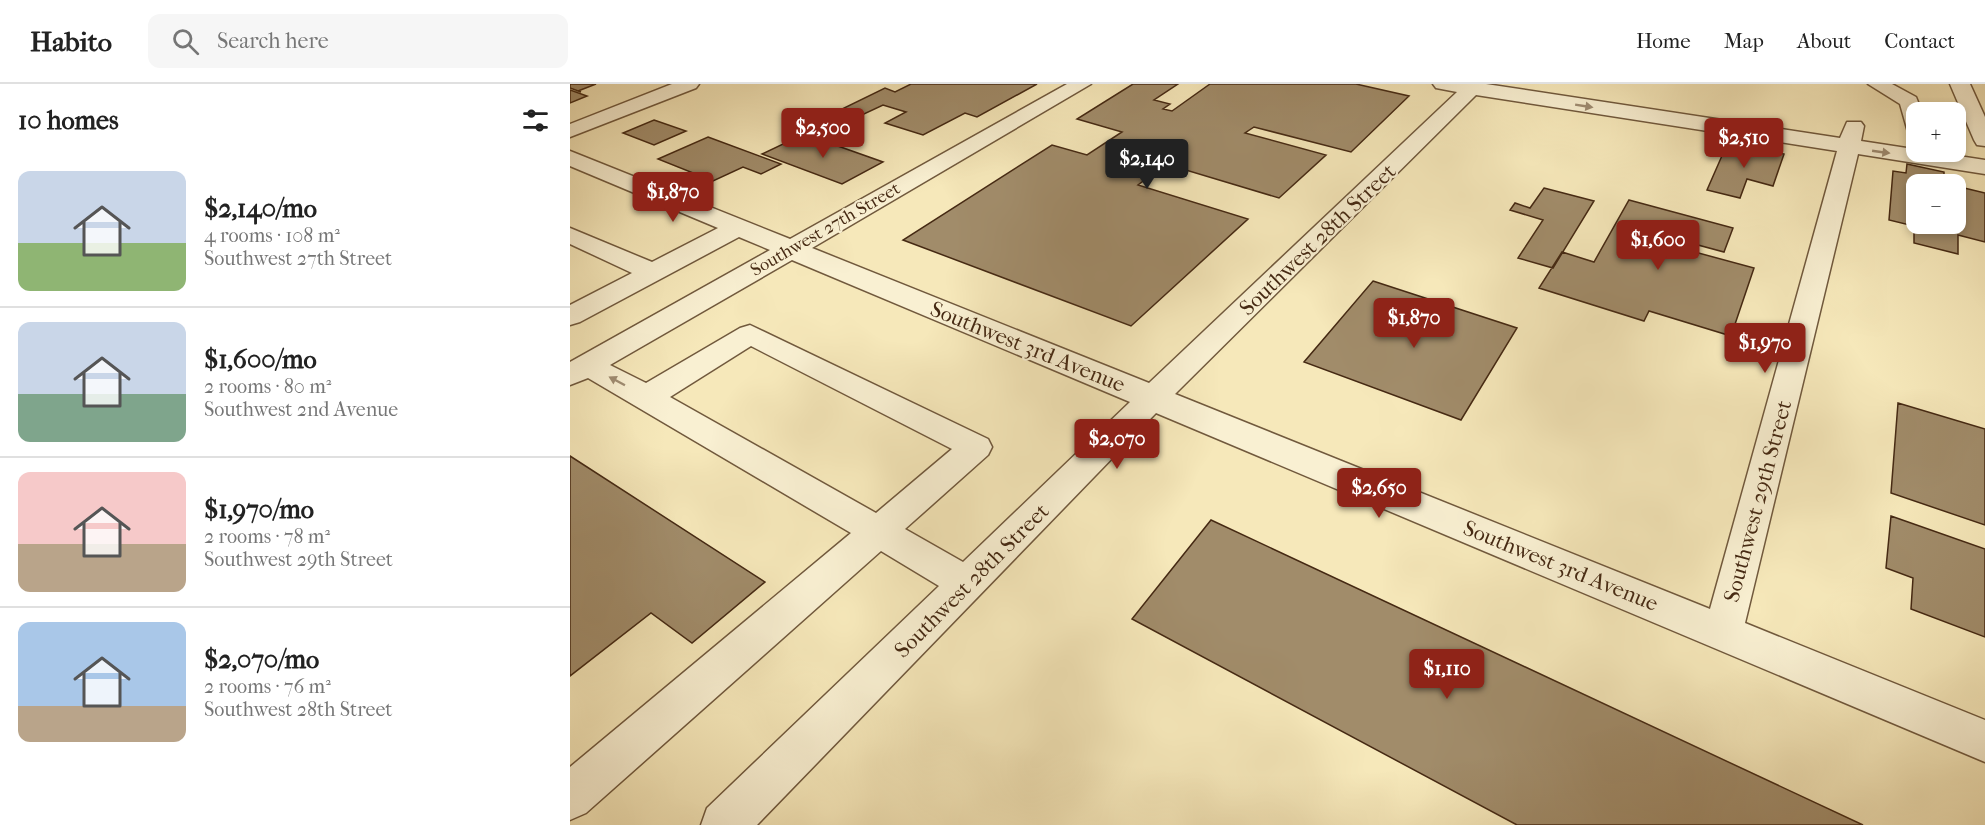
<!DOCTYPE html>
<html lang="en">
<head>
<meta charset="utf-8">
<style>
  :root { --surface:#fff; --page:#f6f6f6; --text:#222; --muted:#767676; --line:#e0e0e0; --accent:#8f2418 }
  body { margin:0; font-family:"IM FELL French Canon",serif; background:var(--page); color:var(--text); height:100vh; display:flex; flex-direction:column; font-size:22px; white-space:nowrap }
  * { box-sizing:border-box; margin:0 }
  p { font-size:20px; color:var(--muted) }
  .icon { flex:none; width:33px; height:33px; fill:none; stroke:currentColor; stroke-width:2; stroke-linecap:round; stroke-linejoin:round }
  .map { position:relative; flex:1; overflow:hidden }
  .details { display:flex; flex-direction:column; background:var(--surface); width:570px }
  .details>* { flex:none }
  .controls { position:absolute; left:1336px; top:18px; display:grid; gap:12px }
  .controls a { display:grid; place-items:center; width:60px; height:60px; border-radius:12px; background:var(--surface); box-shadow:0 3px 9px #0003; font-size:30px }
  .price { position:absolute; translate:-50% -51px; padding:0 14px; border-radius:6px; background:var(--accent); color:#fff; font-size:20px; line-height:39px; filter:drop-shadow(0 2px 3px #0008) }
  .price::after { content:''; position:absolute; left:50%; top:36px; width:18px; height:14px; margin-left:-9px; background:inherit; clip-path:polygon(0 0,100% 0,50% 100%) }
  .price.selected { background:#222; color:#fff }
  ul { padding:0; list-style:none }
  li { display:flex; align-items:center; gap:18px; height:150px; padding:0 18px }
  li+li { border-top:2px solid var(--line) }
  li span { display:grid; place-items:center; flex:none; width:168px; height:120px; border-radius:12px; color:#555 }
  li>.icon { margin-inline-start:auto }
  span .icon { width:72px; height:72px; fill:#fffc; stroke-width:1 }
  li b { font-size:26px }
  h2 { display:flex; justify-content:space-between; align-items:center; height:72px; padding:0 18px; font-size:26px }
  header { display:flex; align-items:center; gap:36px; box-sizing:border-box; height:84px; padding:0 30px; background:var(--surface); border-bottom:2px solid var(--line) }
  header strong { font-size:28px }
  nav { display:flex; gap:33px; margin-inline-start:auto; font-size:21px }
  .search { width:420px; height:54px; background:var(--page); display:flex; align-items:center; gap:15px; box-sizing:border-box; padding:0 21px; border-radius:12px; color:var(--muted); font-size:22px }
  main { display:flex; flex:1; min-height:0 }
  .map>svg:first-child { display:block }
  .building { fill:#a18c6a; stroke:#452913; stroke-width:1.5 }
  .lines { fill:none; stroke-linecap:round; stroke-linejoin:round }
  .minor-casing { stroke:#71593d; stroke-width:3 }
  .minor { fill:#f9f0d2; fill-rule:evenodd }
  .oneway { fill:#9f8c72 }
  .labels { text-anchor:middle; stroke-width:4.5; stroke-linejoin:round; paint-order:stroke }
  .far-street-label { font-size:18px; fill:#452913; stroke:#f9f0d2 }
  .street-label { font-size:22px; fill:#452913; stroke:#f9f0d2 }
</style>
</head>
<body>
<header>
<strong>Habito</strong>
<div class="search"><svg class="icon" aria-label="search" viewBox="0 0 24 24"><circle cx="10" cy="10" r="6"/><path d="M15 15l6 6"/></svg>Search here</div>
<nav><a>Home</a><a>Map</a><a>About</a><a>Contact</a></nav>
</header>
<main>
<section class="details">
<h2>10 homes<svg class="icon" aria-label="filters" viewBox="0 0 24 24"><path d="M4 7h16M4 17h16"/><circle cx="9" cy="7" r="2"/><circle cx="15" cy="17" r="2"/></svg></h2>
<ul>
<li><span style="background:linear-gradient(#c9d6e8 60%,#8fb573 0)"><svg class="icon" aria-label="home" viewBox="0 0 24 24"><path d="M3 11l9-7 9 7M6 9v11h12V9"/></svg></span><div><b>$2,140/mo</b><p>4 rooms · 108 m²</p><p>Southwest 27th Street</p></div></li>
<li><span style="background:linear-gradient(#c9d6e8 60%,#7fa58c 0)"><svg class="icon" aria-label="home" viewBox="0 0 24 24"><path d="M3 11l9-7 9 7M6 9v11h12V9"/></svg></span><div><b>$1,600/mo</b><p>2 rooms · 80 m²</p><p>Southwest 2nd Avenue</p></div></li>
<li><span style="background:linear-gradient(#f6c9c9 60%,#b9a48a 0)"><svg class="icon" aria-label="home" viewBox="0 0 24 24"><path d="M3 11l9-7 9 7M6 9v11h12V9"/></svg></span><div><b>$1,970/mo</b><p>2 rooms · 78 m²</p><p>Southwest 29th Street</p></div></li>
<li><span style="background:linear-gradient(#a9c7e8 70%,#b9a48a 0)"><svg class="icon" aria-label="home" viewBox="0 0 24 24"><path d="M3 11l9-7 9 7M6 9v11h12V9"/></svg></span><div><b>$2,070/mo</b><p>2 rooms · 76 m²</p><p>Southwest 28th Street</p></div></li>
</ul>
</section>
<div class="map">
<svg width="1415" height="741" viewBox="0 0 1415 741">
  <rect width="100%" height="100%" fill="#f6e8ba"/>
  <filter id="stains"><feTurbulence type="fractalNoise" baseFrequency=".00333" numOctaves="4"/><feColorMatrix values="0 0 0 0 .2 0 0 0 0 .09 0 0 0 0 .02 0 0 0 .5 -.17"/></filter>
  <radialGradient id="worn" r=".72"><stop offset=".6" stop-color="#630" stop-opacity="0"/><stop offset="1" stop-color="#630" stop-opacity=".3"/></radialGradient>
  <path class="building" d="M0,0H26L8,7L11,8L0,4Z
    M341,0H467L407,33L395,29L353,51L315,39L336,28L313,21L294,30L274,24L315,4L325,8Z
    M563,0H608L584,16L600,20L593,25L602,27L640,0H786L839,12L781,68L684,43L675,49L756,71L709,114L596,80L568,101L678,135L561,242L333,156L482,61L517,71L552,48L507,35Z
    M0,6L17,12L0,19Z
    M84,36L116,47L84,61L53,49Z
    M234,50L313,78L272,100L192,70Z
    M138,53L211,80L191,90L173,83L143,97L88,75Z
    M1158,58L1214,70L1203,102L1177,95L1170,114L1137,106Z
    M1337,80L1374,88V100H1347V140H1386V136L1391,137L1390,103L1415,109V158L1388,151V170L1344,159V142L1319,136L1323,87L1336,89Z
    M974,104L1024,117L983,184L948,174L973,136L940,126L945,119L960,124Z
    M1059,116L1163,144L1154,168L1113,157L1110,164L1184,184L1161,252L1079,227L1074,237L969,204L992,168L1024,178Z
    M803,197L947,244L891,336L734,278Z
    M1328,319L1415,345V441L1321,409Z
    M0,372L195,498L122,559L81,529L0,592Z
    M1321,432L1415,465V553L1341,525L1343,494L1316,484Z
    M641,436L1293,741H947L562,535Z"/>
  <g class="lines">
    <defs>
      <path id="minor" d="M102,0H129L126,4L0,53V40Z
        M497,0H521L242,164L579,299L887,8L866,4L863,0H916L1270,54L1277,38H1291L1294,42L1291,57L1415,76V90L1288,70L1175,539L1415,636V678L586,329L187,741H131L137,724L369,502L311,467L16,729L0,736V683L281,449L18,294L0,301V278L200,166L169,153L10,238L0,241V221L62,189L0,160V144L82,178L148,144L0,82V67L220,155ZM906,11L1267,67L1140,525L605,310ZM222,176L560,318L393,478L335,445L418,371L422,363L418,355L180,241L170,244L76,299L40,281ZM181,262L382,365L306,429L100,313Z
        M1298,0H1322L1346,13L1352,28H1347V57L1340,55L1330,20Z
        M1380,0H1400L1415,33V62L1407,61L1404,56Z"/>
    </defs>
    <use href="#minor" class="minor-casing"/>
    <use href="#minor" class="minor"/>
  </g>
  <defs><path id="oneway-solid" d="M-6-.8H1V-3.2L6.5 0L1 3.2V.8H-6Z" transform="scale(1.5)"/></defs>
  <g class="oneway">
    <use href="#oneway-solid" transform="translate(1014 22) rotate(9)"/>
    <use href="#oneway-solid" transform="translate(1311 68) rotate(8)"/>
    <use href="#oneway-solid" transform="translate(47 297) rotate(-152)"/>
  </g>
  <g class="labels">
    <g class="far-street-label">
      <text transform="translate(255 145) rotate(-30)" y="6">Southwest 27th Street</text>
    </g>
    <g class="street-label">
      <text transform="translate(747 155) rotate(-44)" y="8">Southwest 28th Street</text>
      <text transform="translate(458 262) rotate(22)" y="8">Southwest 3rd Avenue</text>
      <text transform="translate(1187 417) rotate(-75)" y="8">Southwest 29th Street</text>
      <text transform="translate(991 481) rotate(22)" y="8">Southwest 3rd Avenue</text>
      <text transform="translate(401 496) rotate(-45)" y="8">Southwest 28th Street</text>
    </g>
  </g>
  <rect width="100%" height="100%" filter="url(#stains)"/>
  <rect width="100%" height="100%" fill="url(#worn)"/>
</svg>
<div class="controls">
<a>+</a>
<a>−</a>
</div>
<b class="price" style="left:253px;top:75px">$2,500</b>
<b class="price" style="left:1174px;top:85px">$2,510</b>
<b class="price selected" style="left:577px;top:106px">$2,140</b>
<b class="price" style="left:103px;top:139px">$1,870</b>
<b class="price" style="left:1088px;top:187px">$1,600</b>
<b class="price" style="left:844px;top:265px">$1,870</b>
<b class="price" style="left:1195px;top:290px">$1,970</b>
<b class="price" style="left:547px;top:386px">$2,070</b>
<b class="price" style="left:809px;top:435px">$2,650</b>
<b class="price" style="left:877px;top:616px">$1,110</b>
</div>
</main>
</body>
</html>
